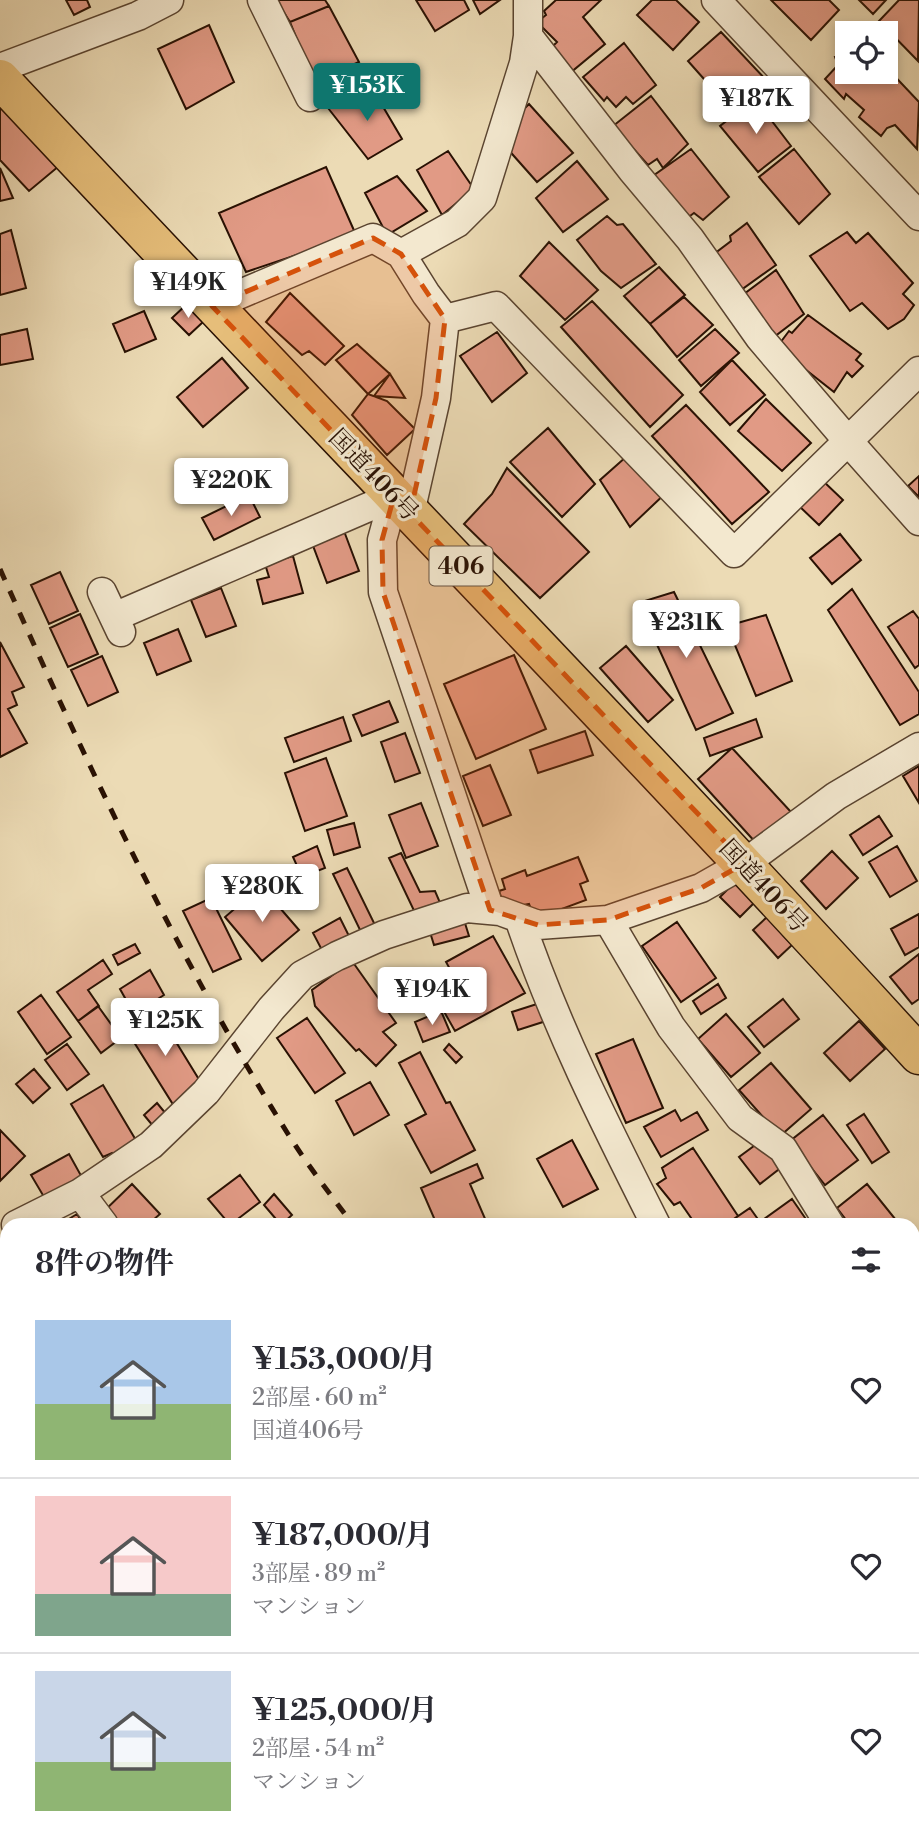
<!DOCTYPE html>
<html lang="ja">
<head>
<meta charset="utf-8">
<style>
  :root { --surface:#fff; --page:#f2f2f3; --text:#2b2b33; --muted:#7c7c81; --line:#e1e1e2; --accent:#0f766e }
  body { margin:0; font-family:"Libre Bodoni","Noto Serif JP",serif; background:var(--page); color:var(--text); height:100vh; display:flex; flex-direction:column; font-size:26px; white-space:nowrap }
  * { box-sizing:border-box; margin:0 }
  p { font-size:23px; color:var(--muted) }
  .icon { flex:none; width:38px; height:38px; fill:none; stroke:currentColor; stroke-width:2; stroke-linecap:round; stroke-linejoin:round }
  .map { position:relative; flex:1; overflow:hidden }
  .panel { position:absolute; left:0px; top:1218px; width:920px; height:625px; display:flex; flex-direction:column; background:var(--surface); border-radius:21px 21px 0 0; box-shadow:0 4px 10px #0003 }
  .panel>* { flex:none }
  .fabs { position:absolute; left:835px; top:21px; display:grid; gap:14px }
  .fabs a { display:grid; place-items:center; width:63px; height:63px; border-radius:0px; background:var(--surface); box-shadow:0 4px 10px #0003; font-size:35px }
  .price { position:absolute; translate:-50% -60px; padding:0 16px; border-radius:7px; background:#fff; color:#222; font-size:23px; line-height:46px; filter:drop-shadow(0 2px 4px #0008) }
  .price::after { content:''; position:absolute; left:50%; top:42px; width:21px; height:16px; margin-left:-10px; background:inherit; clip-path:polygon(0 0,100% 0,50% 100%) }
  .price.active { background:var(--accent); color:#fff }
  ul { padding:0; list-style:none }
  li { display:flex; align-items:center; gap:21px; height:175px; padding:0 35px }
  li+li { border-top:2px solid var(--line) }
  li span { display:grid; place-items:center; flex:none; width:196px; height:140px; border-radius:0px; color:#555 }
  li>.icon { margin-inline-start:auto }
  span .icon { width:84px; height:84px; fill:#fffc; stroke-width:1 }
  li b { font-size:30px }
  h2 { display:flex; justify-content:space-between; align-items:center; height:84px; padding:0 35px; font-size:30px }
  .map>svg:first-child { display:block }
  .building { fill:#e19a85; stroke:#291103; stroke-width:2 }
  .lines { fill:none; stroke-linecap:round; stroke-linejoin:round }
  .minor-casing { stroke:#5a4430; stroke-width:31 }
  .highway-casing { stroke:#291103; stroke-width:41 }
  .minor { stroke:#f3e8cf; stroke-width:28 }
  .highway { stroke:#e6be7a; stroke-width:38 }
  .rail { stroke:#291103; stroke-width:5; stroke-dasharray:12 12; stroke-linecap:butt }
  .marked { fill:#d5520b; fill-opacity:0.2; stroke:#d5520b; stroke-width:5; stroke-dasharray:14 9; stroke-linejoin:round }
  .labels { text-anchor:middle; stroke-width:6; stroke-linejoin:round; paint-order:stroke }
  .shield { fill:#f3e8cf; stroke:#665240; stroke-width:2 }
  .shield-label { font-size:23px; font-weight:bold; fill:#291103 }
  .street-label { font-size:24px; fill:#291103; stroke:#f3e8cf }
</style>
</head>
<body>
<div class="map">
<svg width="919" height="1842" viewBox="0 0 919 1842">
  <rect width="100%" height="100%" fill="#ecdbb5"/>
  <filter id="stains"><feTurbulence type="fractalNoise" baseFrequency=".00286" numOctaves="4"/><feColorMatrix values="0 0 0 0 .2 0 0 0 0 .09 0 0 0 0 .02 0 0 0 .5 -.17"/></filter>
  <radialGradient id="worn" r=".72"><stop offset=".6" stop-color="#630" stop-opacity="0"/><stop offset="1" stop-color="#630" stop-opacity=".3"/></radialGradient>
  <path class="building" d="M66,0H87L90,7L74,15Z
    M276,0H325L329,6L290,22Z
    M416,0H464L469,10L435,31Z
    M473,0H500L480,14Z
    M556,0H601L583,17L605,44L570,73L549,50L557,42L537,22L546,15L544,11Z
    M652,0H676L699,22L673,50L637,15Z
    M771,0H829L839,10L811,40Z
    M859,0H886L873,14Z
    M899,0H919L918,61L879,21Z
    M329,6L359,62L314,82L290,22Z
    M209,25L234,82L186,109L158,49Z
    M721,32L768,82L735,114L688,61Z
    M847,41V72H886V67L919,102L917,149L895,125L887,128L881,136L859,117L864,110L846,94L844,99L825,79L838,65L835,57L842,55L838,47Z
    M624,43L656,85L633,104L626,97L616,107L607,97L604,101L583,77Z
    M372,88L402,139L368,159L328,108Z
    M0,94L65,161L29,191L0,160Z
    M651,96L688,144L663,168L657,159L648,165L613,126Z
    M755,99L791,146L758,172L720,126Z
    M529,104L573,153L537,182L505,146L518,115Z
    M691,149L729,197L703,220L694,213L686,219L650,178Z
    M794,149L830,194L799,224L759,177Z
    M448,151L474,189L442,215L417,170Z
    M577,161L608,199L563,232L536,198Z
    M326,167L356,235L246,272L219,213Z
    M0,168L13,198L0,201Z
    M397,176L427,211L387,235L365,193Z
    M607,216L617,225L623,224L656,264L621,288L601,271L577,240Z
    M747,223L776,265L741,290L714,254L731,241L730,236Z
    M11,230L26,288L0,295V234Z
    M847,232L856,243L868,233L913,283L903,294L914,305L904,319L888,329L862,303L850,311L810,256Z
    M549,242L598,290L565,320L520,276Z
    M659,267L685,295L650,324L624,296Z
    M776,270L804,314L774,337L744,294Z
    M290,293L344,346L325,365L309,351L302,355L266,322Z
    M684,297L713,325L677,357L650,324Z
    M592,301L683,395L650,427L561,327Z
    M186,305L203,322L189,335L172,318Z
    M144,311L156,339L125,352L113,324Z
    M808,315L861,354L856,360L863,366L852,377L847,372L834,392L777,347L789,331L792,333Z
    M27,329L33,359L0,365V335Z
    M715,329L739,353L701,386L679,360Z
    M497,332L527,373L492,402L460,356Z
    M357,344L390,374L368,394L336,360Z
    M222,358L248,388L203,427L177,397Z
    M732,360L765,395L730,425L700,392Z
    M390,374L405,398L374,396Z
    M368,394L387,401L415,429L387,455L352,415Z
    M766,399L811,443L782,471L738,431Z
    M686,405L769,492L732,524L652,436Z
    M548,428L595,484L562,517L510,462Z
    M627,456L671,488L630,527L600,480Z
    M507,468L589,552L540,598L464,524L492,494Z
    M919,476V497L908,486Z
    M822,480L843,500L819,525L798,505Z
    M249,495L260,517L214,540L202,518Z
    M344,531L359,571L327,583L312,543Z
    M840,534L861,560L832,584L810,558Z
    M293,556L303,593L263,604L257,580L269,577L265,564Z
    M60,572L78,611L49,624L31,585Z
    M221,588L236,626L206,637L191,600Z
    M852,589L919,692V714L900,725L828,610Z
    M674,592L733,713L696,730L638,603Z
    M913,611L919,619V665L915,668L888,627Z
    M80,614L98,654L68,667L50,628Z
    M766,615L792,681L756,696L727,626Z
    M178,629L191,661L157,675L144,643Z
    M0,642L24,687L12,692L17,705L8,709L27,743L0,757Z
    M626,646L673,700L648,722L600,668Z
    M514,655L546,729L476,759L444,684Z
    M102,656L118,692L88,706L71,670Z
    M389,701L398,722L362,736L353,715Z
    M343,717L351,741L294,762L285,738Z
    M756,719L762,737L710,756L704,738Z
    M585,731L593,755L538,773L530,750Z
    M405,733L420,773L395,782L381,742Z
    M732,748L791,812L757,844L698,779Z
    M326,758L347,816L305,831L285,773Z
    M490,765L511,815L483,826L463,776Z
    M919,766V803L903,776Z
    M421,803L438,846L406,858L389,815Z
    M879,816L892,836L863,855L850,835Z
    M354,823L360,847L334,855L327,830Z
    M317,846L325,868L302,877L293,857Z
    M897,846L917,881L890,897L869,862Z
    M832,851L858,878L826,909L801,881Z
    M401,853L420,892L435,891L441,905L417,917L389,858Z
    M578,857L588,881L580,884L586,900L535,919L529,904L505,909L499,891L505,889L502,879L525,870L527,876Z
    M347,868L375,925L361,932L333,874Z
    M736,881L756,901L740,917L720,897Z
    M261,886L299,930L262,961L225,917Z
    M211,898L241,959L213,972L183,911Z
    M919,914V947L905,955L891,929Z
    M767,917L792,945L778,958L753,930Z
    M340,918L351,940L324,954L313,933Z
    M464,920L469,936L434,945L429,929Z
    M677,922L716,978L681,1002L642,946Z
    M493,936L525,993L455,1031L442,1008L465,996L446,962Z
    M135,944L140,953L118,965L113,955Z
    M919,954V999L912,1004L890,977Z
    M103,960L112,974L88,990L99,1006L78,1021L57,992Z
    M352,961L396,1023L383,1032L396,1045L376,1066L359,1049L356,1051L315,1006L312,990Z
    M150,970L164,995L134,1014L120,989Z
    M718,984L726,998L701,1014L693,1001Z
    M41,995L71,1037L47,1054L18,1012Z
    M783,999L799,1019L764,1047L748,1027Z
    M540,1003L546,1021L518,1030L512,1012Z
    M98,1006L121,1038L101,1053L78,1021Z
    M157,1011L203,1086L174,1106L127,1031Z
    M441,1011L450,1032L423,1042L415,1022Z
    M726,1014L760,1053L731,1077L698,1039Z
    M307,1018L345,1073L315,1093L277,1038Z
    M859,1021L885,1049L850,1081L824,1053Z
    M633,1039L663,1108L626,1123L596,1054Z
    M67,1044L89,1074L67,1090L45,1060Z
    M449,1044L462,1057L456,1063L444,1050Z
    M420,1052L446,1103L450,1102L475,1150L431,1173L405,1125L426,1114L399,1063Z
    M771,1063L811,1109L780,1136L739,1090Z
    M34,1069L50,1088L33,1103L16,1084Z
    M370,1082L389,1115L354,1135L336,1101Z
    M103,1085L140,1147L117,1161L112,1153L103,1157L71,1104Z
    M157,1103L171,1120L158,1132L144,1115Z
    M675,1110L681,1121L697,1112L708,1130L661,1157L644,1127Z
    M864,1114L889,1152L872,1163L847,1125Z
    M823,1115L858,1160L825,1185L790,1141Z
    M0,1130L25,1156L0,1181Z
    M572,1140L598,1189L563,1207L537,1159Z
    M762,1140L783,1166L760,1184L739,1157Z
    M693,1148L738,1216L725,1225H696L680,1202L674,1205L657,1184L666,1178L662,1168Z
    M69,1154L84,1181L47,1202L31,1175Z
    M477,1164L483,1178L470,1184L486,1221L476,1225H437L421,1188Z
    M240,1175L260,1202L230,1225L208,1199Z
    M132,1184L160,1214L152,1221L156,1225H111L101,1214Z
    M867,1184L900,1225H850L837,1208Z
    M274,1194L292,1215L281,1225L264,1205Z
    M792,1199L810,1225H762L760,1222Z
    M750,1208L762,1225H734L731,1221Z
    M77,1214L84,1225H59Z
    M914,1453L919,1462V1500L914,1504Z
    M5,1496H7V1537H4Z
    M7,1595V1639H0V1596Z
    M7,1716V1753L0,1738V1719Z
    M7,1792V1823L0,1826V1795Z
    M10,1836H62L55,1842H16Z
    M131,1836L133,1842L109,1841L130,1836Z
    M157,1836H192L193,1842H159Z
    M245,1836H287V1839L247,1842Z
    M423,1836H472L464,1842H428Z"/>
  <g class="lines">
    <defs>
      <path id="minor" d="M262,0L310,97
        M716,0L919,216
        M0,68L138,16L169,0
        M401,254L457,223L482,198L524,63L528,36V0
        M212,306L373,238L401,254L426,294L445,319L436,398L410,513
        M445,319L496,306L734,553L848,441L760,338L690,239L632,170L528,36
        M919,371L848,441L919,521
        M394,496L382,540L383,592L490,910
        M102,592L121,632
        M114,617L394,496
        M519,918C555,1025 605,1124 656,1225
        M608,920L671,1027L740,1118L783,1149L830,1225
        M80,1193L104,1225
        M16,1225L80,1193L151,1145L206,1092L271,1009L302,975L337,956L384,935L467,908L500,911L538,925L608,920L701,888L745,863L836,796L919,747
        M914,1303L919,1305
        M0,1403L7,1411
        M149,1836L150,1842
        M534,1836L538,1842
        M290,1842L291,1836"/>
      <path id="highway" d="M0,79C305,406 618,724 919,1055"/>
    </defs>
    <use href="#minor" class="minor-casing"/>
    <use href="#highway" class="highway-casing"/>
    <use href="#minor" class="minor"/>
    <use href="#highway" class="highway"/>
    <path class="rail" d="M0,569C86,762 176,955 288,1134C308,1166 331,1195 353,1225
      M914,1661L919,1664"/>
  </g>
  <path class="marked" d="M373,238L401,254L445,319L436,398L410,513L745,863L701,888L608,920L538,925L490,910L383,592L382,540L394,496L212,306Z"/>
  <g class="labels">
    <rect class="shield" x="429.5" y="546.5" width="63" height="39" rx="5"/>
    <g class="shield-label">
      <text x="461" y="574">406</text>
    </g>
    <g class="street-label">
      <text transform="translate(374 475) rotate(46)" y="8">国道406号</text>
      <text transform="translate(764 886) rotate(47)" y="8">国道406号</text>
    </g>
  </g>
  <rect width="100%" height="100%" filter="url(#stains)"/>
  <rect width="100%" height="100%" fill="url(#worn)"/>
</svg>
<div class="fabs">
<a><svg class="icon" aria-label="locate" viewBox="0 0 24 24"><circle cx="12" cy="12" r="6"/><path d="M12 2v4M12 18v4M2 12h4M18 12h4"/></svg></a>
</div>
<b class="price active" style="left:367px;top:123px">¥153K</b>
<b class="price" style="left:756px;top:136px">¥187K</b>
<b class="price" style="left:188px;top:320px">¥149K</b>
<b class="price" style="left:231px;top:518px">¥220K</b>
<b class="price" style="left:686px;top:660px">¥231K</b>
<b class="price" style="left:262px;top:924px">¥280K</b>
<b class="price" style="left:432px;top:1027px">¥194K</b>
<b class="price" style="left:165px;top:1058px">¥125K</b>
<section class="panel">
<h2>8件の物件<svg class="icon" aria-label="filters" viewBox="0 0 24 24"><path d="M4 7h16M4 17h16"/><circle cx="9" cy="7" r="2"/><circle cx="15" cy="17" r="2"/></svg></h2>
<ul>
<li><span style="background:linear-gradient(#a9c7e8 60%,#8fb573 0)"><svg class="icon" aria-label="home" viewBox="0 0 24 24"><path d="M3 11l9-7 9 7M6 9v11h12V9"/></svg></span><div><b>¥153,000/月</b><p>2部屋 · 60 m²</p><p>国道406号</p></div><svg class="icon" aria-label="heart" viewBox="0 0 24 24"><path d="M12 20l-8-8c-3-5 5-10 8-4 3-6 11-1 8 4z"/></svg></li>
<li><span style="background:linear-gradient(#f6c9c9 70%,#7fa58c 0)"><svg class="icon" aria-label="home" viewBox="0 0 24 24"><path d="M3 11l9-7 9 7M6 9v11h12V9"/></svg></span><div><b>¥187,000/月</b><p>3部屋 · 89 m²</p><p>マンション</p></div><svg class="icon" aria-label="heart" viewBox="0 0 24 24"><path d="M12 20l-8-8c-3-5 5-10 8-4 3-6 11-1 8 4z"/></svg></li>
<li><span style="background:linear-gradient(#c9d6e8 65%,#8fb573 0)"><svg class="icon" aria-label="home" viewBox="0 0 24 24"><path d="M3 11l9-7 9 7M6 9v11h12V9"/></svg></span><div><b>¥125,000/月</b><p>2部屋 · 54 m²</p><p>マンション</p></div><svg class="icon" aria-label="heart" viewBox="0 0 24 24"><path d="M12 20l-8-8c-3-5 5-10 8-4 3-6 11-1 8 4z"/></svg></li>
</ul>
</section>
</div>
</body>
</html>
